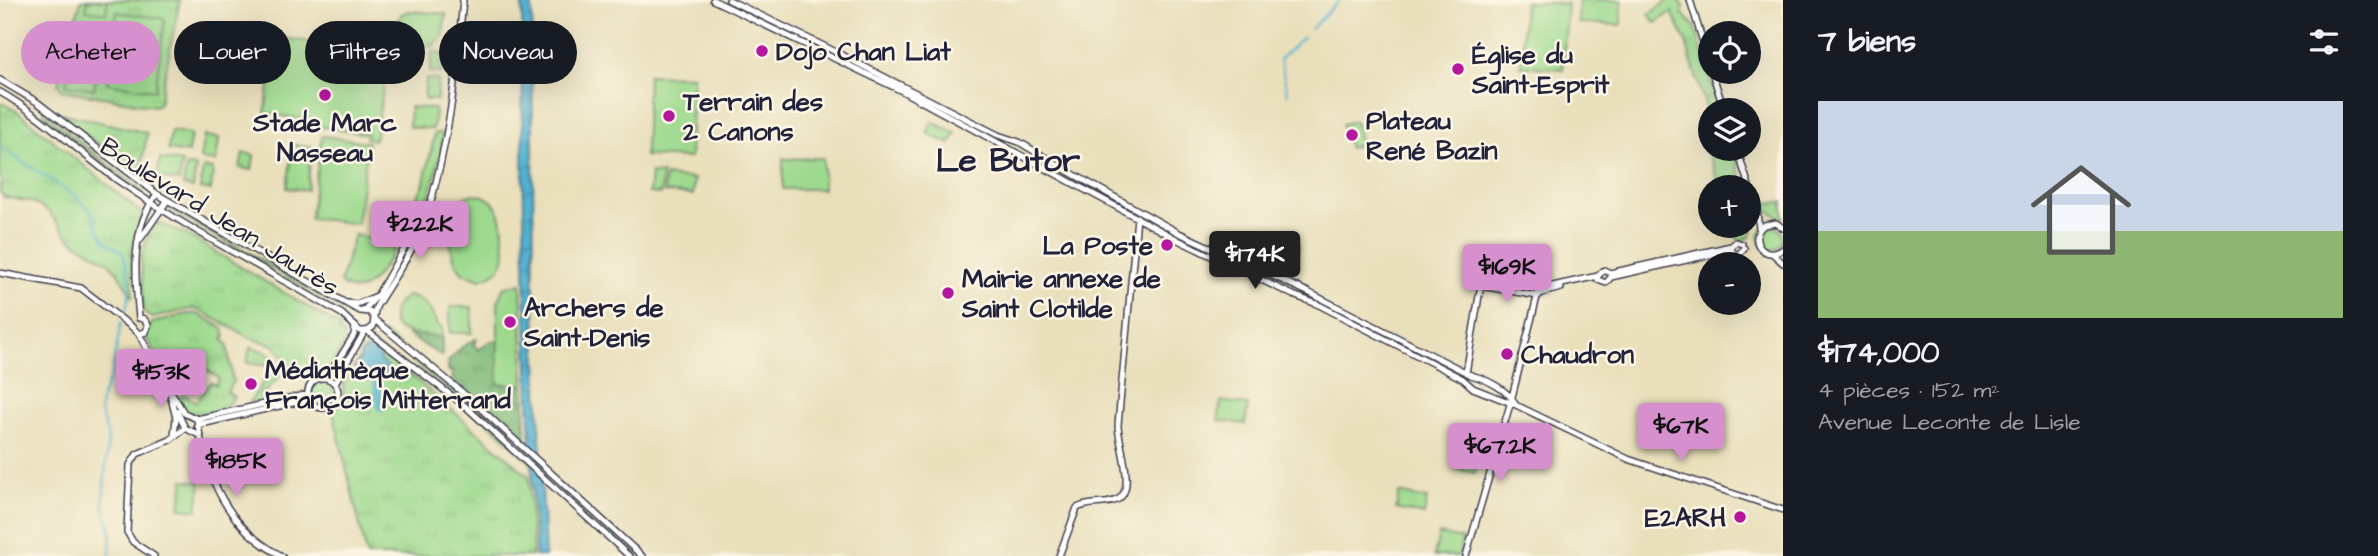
<!DOCTYPE html>
<html lang="fr">
<head>
<meta charset="utf-8">
<style>
  :root { --surface:#171b24; --page:#20242c; --text:#f1f3f6; --muted:#9ea1a6; --line:#363941; --accent:#d690ce }
  body { margin:0; font-family:"Architects Daughter",sans-serif; background:var(--page); color:var(--text); height:100vh; display:flex; flex-direction:column; font-size:26px; white-space:nowrap }
  * { box-sizing:border-box; margin:0 }
  p { font-size:23px; color:var(--muted) }
  .icon { flex:none; width:38px; height:38px; fill:none; stroke:currentColor; stroke-width:2; stroke-linecap:round; stroke-linejoin:round }
  .map { position:relative; flex:1; overflow:hidden }
  .drawer { display:flex; flex-direction:column; background:var(--surface); width:595px }
  .drawer>* { flex:none }
  .top-card { position:absolute; left:21px; top:21px; width:665px; height:63px; display:flex; gap:14px }
  .controls { position:absolute; left:1698px; top:21px; display:grid; gap:14px }
  .controls a { display:grid; place-items:center; width:63px; height:63px; border-radius:50%; background:var(--surface); box-shadow:0 7px 28px #0002; font-size:35px }
  .price { position:absolute; translate:-50% -60px; padding:0 16px; border-radius:7px; background:var(--accent); color:#111; font-size:23px; line-height:46px; filter:drop-shadow(0 2px 4px #0008) }
  .price::after { content:''; position:absolute; left:50%; top:42px; width:21px; height:16px; margin-left:-10px; background:inherit; clip-path:polygon(0 0,100% 0,50% 100%) }
  .price.selected { background:#222; color:#fff }
  ul { padding:0; list-style:none }
  li { display:grid; align-content:center; gap:14px; height:371px; padding:0 35px }
  li+li { border-top:2px solid var(--line) }
  li span { display:grid; place-items:center; height:217px; border-radius:0px; color:#555 }
  li>.icon { margin-inline-start:auto }
  span .icon { width:126px; height:126px; fill:#fffc; stroke-width:1 }
  li b { font-size:30px }
  h2 { display:flex; justify-content:space-between; align-items:center; height:84px; padding:0 35px; font-size:30px }
  .tag { padding:0 24px; border-radius:32px; background:var(--surface); box-shadow:0 7px 28px #0002; font-size:24px; line-height:63px }
  .tag.selected { background:var(--accent); color:#111 }
  main { display:flex; flex:1; min-height:0 }
  .map>svg:first-child { display:block }
  .grass { fill:url(#grass-tufts); stroke:#607e64; stroke-width:2 }
  .forest { fill:url(#forest-crowns); stroke:#506e5a; stroke-width:2 }
  .pitch { fill:#9dd98d; stroke:#607e64; stroke-width:2 }
  .water { fill:url(#water-ripples); stroke:#3a6a86; stroke-width:2 }
  .lines { fill:none; stroke-linecap:round; stroke-linejoin:round }
  .stream { stroke:#51b1d0; stroke-width:2 }
  .river { stroke:#51b1d0; stroke-width:8 }
  .secondary-casing { stroke:#403e4e; stroke-width:8 }
  .primary-casing { stroke:#403e4e; stroke-width:8 }
  .secondary { stroke:#fff; stroke-width:5 }
  .primary { stroke:#fff; stroke-width:5 }
  .poi-dot { fill:#b5179e; stroke:#fcf5e5; stroke-width:2.5 }
  .labels { text-anchor:middle; stroke-width:5; stroke-linejoin:round; paint-order:stroke }
  .poi-label { font-size:26px; font-weight:bold; fill:#22223b; stroke:#fcf5e5; text-anchor:start }
  .street-label { font-size:26px; fill:#22223b; stroke:#fcf5e5 }
  .district-label { font-size:33px; font-weight:bold; fill:#22223b; stroke:#fcf5e5 }
</style>
</head>
<body>
<main>
<div class="map">
<svg width="1783" height="556" viewBox="0 0 1783 556">
  <defs>
    <pattern id="grass-tufts" width="24" height="20" patternUnits="userSpaceOnUse" patternTransform="scale(1.75)"><rect width="24" height="20" fill="#9dd98d"/><path d="M3 7l-1-3M5 7V3M7 7l1-3M15 17l-1-3M17 17v-4M19 17l1-3" fill="none" stroke="#87ba7b"/></pattern>
    <pattern id="forest-crowns" width="20" height="18" patternUnits="userSpaceOnUse" patternTransform="scale(1.75)"><rect width="20" height="18" fill="#7eb978"/><path d="M2 6a3 3 0 1 1 6 0M12 15a3 3 0 1 1 6 0" fill="none" stroke="#679664"/></pattern>
    <pattern id="water-ripples" width="26" height="14" patternUnits="userSpaceOnUse" patternTransform="scale(1.75)"><rect width="26" height="14" fill="#51b1d0"/><path d="M2 4q2-2 4 0t4 0M15 11q2-2 4 0t4 0" fill="none" stroke="#4390aa"/></pattern>
  </defs>
  <rect width="100%" height="100%" fill="#fcf5e5"/>
  <filter id="ink" filterUnits="userSpaceOnUse"><feTurbulence type="fractalNoise" baseFrequency=".0143" numOctaves="2"/><feDisplacementMap in="SourceGraphic" scale="14" xChannelSelector="R" yChannelSelector="G"/><feConvolveMatrix kernelMatrix="1 2 1 2 8 2 1 2 1" color-interpolation-filters="sRGB"/></filter>
  <filter id="wash" filterUnits="userSpaceOnUse"><feTurbulence type="fractalNoise" baseFrequency=".00686" numOctaves="4" result="noise"/><feDisplacementMap in="SourceGraphic" scale="28" xChannelSelector="R" yChannelSelector="G"/><feGaussianBlur stdDeviation="1.57" result="paint"/><feColorMatrix in="noise" values="0 0 0 0 0 0 0 0 0 0 0 0 0 0 0 0 0 1.4 0 .05"/><feComposite in="paint" operator="in"/></filter>
  <g filter="url(#wash)">
    <rect width="100%" height="100%" fill="#e9dfbb"/>
    <path class="grass" d="M81,0H180L159,104L154,106L62,90L58,84Z
      M1669,0H1679L1683,7L1682,13L1695,27L1720,110H1710V118C1700,93 1694,68 1686,42C1684,34 1675,22 1672,12L1655,23L1649,14Z
      M408,11L446,14L443,35L433,46L413,47L414,36L392,35L401,14Z
      M0,102L17,111L143,214L131,251L133,298L118,273L108,262L70,239L48,211L32,202L4,197L0,192Z
      M44,112L116,171L144,190L141,194L42,115Z
      M61,113L147,133L140,177L60,114Z
      M435,133H443C439,162 431,217 403,231L374,228L372,226L374,207L409,210L412,207L423,186Z
      M1710,134V149H1733L1744,187H1720L1710,158L1702,144Z
      M243,153L254,155L252,170L240,168Z
      M1783,202V219L1767,210V203Z
      M1748,204C1752,217 1757,224 1750,237L1741,241L1737,239L1733,226H1748Z
      M167,205L348,310L347,313L166,207Z
      M156,223C167,224 174,232 184,233L341,327L339,331L344,334L345,342L328,372L316,374L306,379L293,369L274,345L250,338L199,310L190,309L152,318L144,313L141,258L149,234Z
      M1759 238a12 12 0 1 1 24 0a12 12 0 1 1-24 0Z
      M187,314H198L223,328L225,337L223,340L227,344L233,382L227,392L234,397C222,414 204,417 185,411L179,398L185,395L196,402L211,382L216,385L219,378L181,354L167,375L145,336L152,323Z
      M384,333L480,411L638,556H633L616,542L478,413L381,336Z
      M370,340L529,476L533,556H367L333,412L343,402L344,384Z
      M250,347C265,350 277,358 284,372L263,394L262,403L250,402L272,369L267,366L247,363Z
      M311 393a12 12 0 1 1 24 0a12 12 0 1 1-24 0Z"/>
    <path class="forest" d="M406,333L442,337V356L406,334Z
      M476,339L477,341L473,344L479,350L489,342L498,340V384L524,385L526,441L453,380L452,372L448,371V362L462,347Z"/>
    <path class="pitch" d="M88,0H108L106,13L86,10Z
      M1579,0H1622L1621,25L1578,23Z
      M1524,2L1567,4L1563,69L1521,66Z
      M117,12L165,19L155,90L107,83Z
      M277,37L378,53L384,83L375,140L366,138L367,134L317,126V122L265,113Z
      M72,46L100,50L98,64L70,60Z
      M432,52L444,53L442,73L430,72Z
      M68,73L96,77L94,89L66,85Z
      M648,75L693,76L690,158L645,156Z
      M426,79L438,80L437,100L424,99Z
      M410,107L435,109L433,129L409,127Z
      M1355,121L1361,145L1349,148L1342,124Z
      M932,122L956,133L950,144L927,133Z
      M171,131L191,134L188,153L168,150Z
      M204,136L219,138L216,162L200,159Z
      M322,136L368,142L357,224L310,218Z
      M293,145L312,147L307,190L287,188Z
      M823,158V189H783V159Z
      M160,159L182,162L179,181L157,178Z
      M186,166L196,167L193,188L183,186Z
      M203,168L213,169L211,190L200,189Z
      M651,173L662,174L661,194L649,193Z
      M665,176L694,179L693,195L664,192Z
      M473,194C497,196 502,213 503,234C504,243 507,254 503,262C499,272 490,276 481,279L463,273C445,254 441,202 473,194Z
      M354,235L380,240L395,250C386,262 372,289 356,290C350,290 345,286 340,283Z
      M1281,242L1299,246L1295,266L1277,262Z
      M521,283L524,385L498,384V303L503,288Z
      M406,296C423,297 432,310 437,325L442,327V337C428,335 390,338 393,315C394,307 400,301 406,296Z
      M450,307H472V333H450Z
      M1221,401L1248,405L1245,424L1218,420Z
      M1463,437L1482,441L1475,473L1456,469Z
      M184,480L201,482L197,510L180,508Z
      M1399,493L1427,499L1424,515L1396,509Z
      M1439,534L1462,539L1459,556H1434Z"/>
    <path class="water" d="M522,0H532L534,286L545,556H536C526,371 522,185 522,0Z
      M372,348L380,353V361L388,367L386,372L369,374L356,370L355,364L361,360L360,354Z"/>
    <g class="lines">
      <path class="stream" d="M1311,29L1340,0
        M1288,95L1280,59L1303,37
        M0,147L77,197L93,214L99,231L106,241L123,253C129,275 133,296 123,317
        M110,556L111,532L103,502L108,437L100,411L101,399L112,373L121,322"/>
      <path class="river" d="M376,382L381,407"/>
    </g>
  </g>
  <g filter="url(#ink)">
    <g class="lines">
      <defs>
        <path id="secondary" d="M713,0L904,92L1178,240L1293,295L1317,304L1463,379L1473,388L1516,405L1628,459L1783,510
          M729,0L828,48L998,135L1019,142L1073,174L1179,233L1310,293L1471,375C1486,379 1509,390 1516,405
          M1690,0L1710,65
          M1712,72L1724,110
          M1737,149L1757,211L1759,229
          M1783,228L1776,223L1764,225C1746,239 1765,263 1783,249
          M139,241L167,201
          M1731,250L1735,254H1739L1744,248
          M1773,254L1783,263
          M0,273L81,288L132,327L139,334L164,380L184,413L197,419C206,477 227,528 282,556
          M1611,277L1731,250
          M1598,280L1606,283L1611,277
          M1481,286L1538,296
          M1538,296L1542,293L1561,288
          M364,310L377,296L424,214
          M374,316L376,307C393,278 415,250 426,218C449,145 456,75 463,0
          M139,318C135,277 130,229 157,194
          M139,318L144,319L148,325L146,332L139,334
          M1466,373L1482,278L1539,289L1598,276L1604,270L1610,273L1731,246L1736,242L1742,244
          M327,378L354,335L355,326
          M308 393a15 15 0 1 1 30 0a15 15 0 1 1-30 0Z
          M335,383L365,331
          M170,394L176,418L174,435
          M177,411L185,428L199,435
          M197,419L309,394
          M197,425L310,399
          M154,556L133,542L127,532L130,465L137,454L170,440L185,428
          M1059,556L1077,508C1089,502 1102,505 1114,501C1139,494 1118,444 1118,425L1137,217
          M1466,556L1511,401L1539,289"/>
        <path id="primary" d="M0,80L37,102L157,194L349,305L360,311L370,312L374,318L373,327L367,331H360L342,314C268,271 191,231 120,182C79,153 44,117 0,92
          M347,303L357,304L377,296
          M375,320L469,398L642,556
          M367,331L465,406L629,556"/>
      </defs>
      <use href="#secondary" class="secondary-casing"/>
      <use href="#primary" class="primary-casing"/>
      <use href="#secondary" class="secondary"/>
      <use href="#primary" class="primary"/>
    </g>
  </g>
  <g class="poi-dot">
    <circle cx="762" cy="51" r="7"/>
    <circle cx="1458" cy="69" r="7"/>
    <circle cx="325" cy="95" r="7"/>
    <circle cx="669" cy="116" r="7"/>
    <circle cx="1352" cy="135" r="7"/>
    <circle cx="1167" cy="245" r="7"/>
    <circle cx="948" cy="293" r="7"/>
    <circle cx="510" cy="322" r="7"/>
    <circle cx="1507" cy="354" r="7"/>
    <circle cx="251" cy="384" r="7"/>
    <circle cx="1740" cy="517" r="7"/>
  </g>
  <g class="labels">
    <g class="poi-label">
      <text x="776" y="60">Dojo Chan Liat</text>
      <text x="1472" y="63">Église du<tspan x="1472" dy="30">Saint-Esprit</tspan></text>
      <text x="683" y="110">Terrain des<tspan x="683" dy="30">2 Canons</tspan></text>
      <text x="1366" y="129">Plateau<tspan x="1366" dy="30">René Bazin</tspan></text>
      <text x="325" y="131" text-anchor="middle">Stade Marc<tspan x="325" dy="30">Nasseau</tspan></text>
      <text x="1153" y="254" text-anchor="end">La Poste</text>
      <text x="962" y="287">Mairie annexe de<tspan x="962" dy="30">Saint Clotilde</tspan></text>
      <text x="524" y="316">Archers de<tspan x="524" dy="30">Saint-Denis</tspan></text>
      <text x="1521" y="363">Chaudron</text>
      <text x="265" y="378">Médiathèque<tspan x="265" dy="30">François Mitterrand</tspan></text>
      <text x="1726" y="526" text-anchor="end">E2ARH</text>
    </g>
    <g class="street-label">
      <text transform="translate(220 216) rotate(32)" y="9">Boulevard Jean Jaurès</text>
    </g>
    <g class="district-label">
      <text x="1008" y="171">Le Butor</text>
    </g>
  </g>
</svg>
<div class="controls">
<a><svg class="icon" aria-label="locate" viewBox="0 0 24 24"><circle cx="12" cy="12" r="6"/><path d="M12 2v4M12 18v4M2 12h4M18 12h4"/></svg></a>
<a><svg class="icon" aria-label="layers" viewBox="0 0 24 24"><path d="M12 4l9 5-9 5-9-5zM3 14l9 5 9-5"/></svg></a>
<a>+</a>
<a>−</a>
</div>
<b class="price" style="left:420px;top:261px">$222K</b>
<b class="price selected" style="left:1255px;top:291px">$174K</b>
<b class="price" style="left:1507px;top:304px">$169K</b>
<b class="price" style="left:161px;top:409px">$153K</b>
<b class="price" style="left:1681px;top:463px">$67K</b>
<b class="price" style="left:1500px;top:483px">$67.2K</b>
<b class="price" style="left:236px;top:498px">$185K</b>
<div class="top-card">
<a class="tag selected">Acheter</a>
<a class="tag">Louer</a>
<a class="tag">Filtres</a>
<a class="tag">Nouveau</a>
</div>
</div>
<section class="drawer">
<h2>7 biens<svg class="icon" aria-label="filters" viewBox="0 0 24 24"><path d="M4 7h16M4 17h16"/><circle cx="9" cy="7" r="2"/><circle cx="15" cy="17" r="2"/></svg></h2>
<ul>
<li><span style="background:linear-gradient(#c9d6e8 60%,#8fb573 0)"><svg class="icon" aria-label="home" viewBox="0 0 24 24"><path d="M3 11l9-7 9 7M6 9v11h12V9"/></svg></span><div><b>$174,000</b><p>4 pièces · 152 m²</p><p>Avenue Leconte de Lisle</p></div></li>
</ul>
</section>
</main>
</body>
</html>
